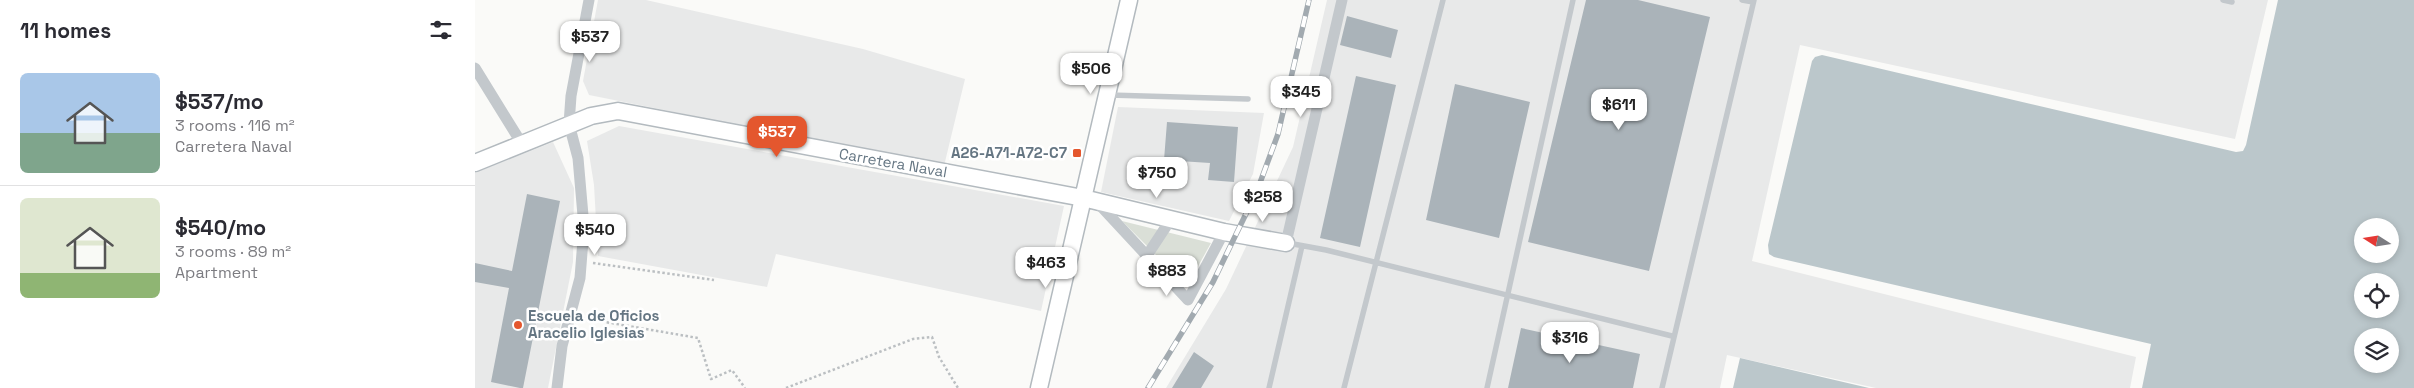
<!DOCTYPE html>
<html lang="en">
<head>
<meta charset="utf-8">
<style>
  :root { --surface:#fff; --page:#f7f7f7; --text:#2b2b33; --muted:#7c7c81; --line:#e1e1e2; --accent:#e4572e }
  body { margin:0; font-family:"Space Grotesk",sans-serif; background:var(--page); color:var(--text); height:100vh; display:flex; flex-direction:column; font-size:19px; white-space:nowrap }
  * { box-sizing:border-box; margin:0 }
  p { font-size:16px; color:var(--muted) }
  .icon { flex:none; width:28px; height:28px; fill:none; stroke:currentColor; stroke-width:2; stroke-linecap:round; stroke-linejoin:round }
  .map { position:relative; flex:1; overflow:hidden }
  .details { display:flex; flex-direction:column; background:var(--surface); width:475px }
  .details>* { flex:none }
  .needle { width:32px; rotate:282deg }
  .tools { position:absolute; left:1879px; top:218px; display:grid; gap:10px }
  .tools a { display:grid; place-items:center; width:45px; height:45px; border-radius:50%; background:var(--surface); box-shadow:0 2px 8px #0003; font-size:25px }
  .price { position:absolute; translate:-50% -42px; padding:0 11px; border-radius:10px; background:#fff; color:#222; font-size:16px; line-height:32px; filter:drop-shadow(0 1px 2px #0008) }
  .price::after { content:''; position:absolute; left:50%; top:30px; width:15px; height:11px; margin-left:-8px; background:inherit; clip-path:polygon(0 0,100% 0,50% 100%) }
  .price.current { background:var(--accent); color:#fff }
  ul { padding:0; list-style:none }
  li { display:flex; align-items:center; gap:15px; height:125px; padding:0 20px }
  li+li { border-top:1px solid var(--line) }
  li span { display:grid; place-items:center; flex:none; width:140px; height:100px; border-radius:8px; color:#555 }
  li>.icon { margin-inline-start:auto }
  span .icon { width:60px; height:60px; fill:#fffc; stroke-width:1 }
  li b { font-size:21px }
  h2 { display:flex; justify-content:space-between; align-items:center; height:60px; padding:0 20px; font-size:21px }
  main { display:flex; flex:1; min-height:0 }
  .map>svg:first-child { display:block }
  .built { fill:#e8e9e9 }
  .green { fill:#dadfd7 }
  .water { fill:#bbc7cb; fill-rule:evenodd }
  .building { fill:#aab3b9 }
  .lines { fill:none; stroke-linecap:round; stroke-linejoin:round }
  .secondary-casing { stroke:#b3babf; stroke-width:19 }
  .path { stroke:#bbbfc2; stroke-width:2.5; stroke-dasharray:2.5 2.5; stroke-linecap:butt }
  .lane { stroke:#c3c8cc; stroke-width:5.5 }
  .street { stroke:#c3c8cc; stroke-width:11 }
  .secondary { stroke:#fff; stroke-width:16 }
  .rail-casing { stroke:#a2aab0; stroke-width:5.5 }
  .rail { stroke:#fff; stroke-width:4; stroke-dasharray:11; stroke-linecap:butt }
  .poi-dot { fill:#e4572e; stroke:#fff; stroke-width:2 }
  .labels { text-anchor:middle; stroke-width:5; stroke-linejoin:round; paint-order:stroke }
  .poi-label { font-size:15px; font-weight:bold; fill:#657683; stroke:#fff; text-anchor:end }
  .street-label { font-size:15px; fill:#657683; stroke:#fff }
</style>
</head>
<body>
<main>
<section class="details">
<h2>11 homes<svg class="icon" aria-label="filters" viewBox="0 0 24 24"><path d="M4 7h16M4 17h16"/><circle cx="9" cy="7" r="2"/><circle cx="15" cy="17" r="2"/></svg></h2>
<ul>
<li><span style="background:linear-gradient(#a9c7e8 60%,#7fa58c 0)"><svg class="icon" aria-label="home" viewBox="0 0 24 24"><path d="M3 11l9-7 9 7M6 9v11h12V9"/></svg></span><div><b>$537/mo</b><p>3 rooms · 116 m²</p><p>Carretera Naval</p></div></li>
<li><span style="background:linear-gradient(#dfe7d0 75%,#8fb573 0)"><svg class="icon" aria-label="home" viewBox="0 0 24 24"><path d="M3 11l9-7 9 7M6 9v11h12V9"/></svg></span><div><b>$540/mo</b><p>3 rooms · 89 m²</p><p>Apartment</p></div></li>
</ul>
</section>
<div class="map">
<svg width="1939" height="388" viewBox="0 0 1939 388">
  <rect width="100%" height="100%" fill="#fafaf8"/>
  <path class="built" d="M123,0H171L388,49L490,79L469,166L114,95L108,81Z
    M852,0H1793L1760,139L1325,45L1277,261L1661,357L1655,388H1401L1252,355L1245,388H691L751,289L818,147Z
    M643,107L789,113L778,174L754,221L626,192Z
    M144,126L589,206L566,311L301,254L292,287L123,256L119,185L112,141Z
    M78,142L99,188L98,262L73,388H0V173Z"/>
  <path class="green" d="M647,221L736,243L712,286Z"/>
  <path class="water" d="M1803,0H1939V388H1667L1676,344L1299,257L1294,254L1293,245L1337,61L1340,57L1347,55L1761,152L1768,151L1771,145ZM1915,226V254H1888V226ZM1915,281V309H1888V281ZM1915,336V364H1888V336Z
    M1265,358L1394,388H1258Z"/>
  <path class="building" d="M1111,0H1163L1235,17L1174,271L1053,242Z
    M872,16L923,30L916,58L865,45Z
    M881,76L921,85L885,247L845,238Z
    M980,84L1055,102L1024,238L951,220Z
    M692,122L763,127L759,182L733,180L735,163L689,160Z
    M52,194L85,201L48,388H45L16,382L34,288L0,282V263L37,271Z
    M1046,328L1165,354L1158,388H1033Z
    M719,352L739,366L726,388H697Z"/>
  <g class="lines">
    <defs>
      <path id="secondary" d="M0,163L116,116L143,111L608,198L749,232L811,243
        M564,388L654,0"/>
    </defs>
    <use href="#secondary" class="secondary-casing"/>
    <path class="path" d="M118,263L239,280
      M107,318L223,338L236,379L257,370L270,388
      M311,388L438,339L457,337L464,357L483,388"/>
    <path class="lane" d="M1267,0L1278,2
      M1748,0L1757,2
      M634,95L773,99
      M813,243L851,250L1197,336
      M794,388L827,246
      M869,388L968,0
      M1012,388L1098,0
      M1187,388L1279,0"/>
    <path class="street" d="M0,68L47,144
      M622,202L713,300L749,232
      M811,243L867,0
      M671,257L696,219
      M82,388L87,346L105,278L109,227L103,158L94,124L96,96L114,0"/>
    <use href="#secondary" class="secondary"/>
    <defs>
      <path id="rail" d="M673,388L738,282L782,191L803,134L834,0"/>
    </defs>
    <use href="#rail" class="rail-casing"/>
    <use href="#rail" class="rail"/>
  </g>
  <g class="poi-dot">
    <rect x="597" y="148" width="10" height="10" rx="2.5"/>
    <circle cx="43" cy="325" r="5"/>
  </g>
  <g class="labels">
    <g class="poi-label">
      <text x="592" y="158">A26-A71-A72-C7</text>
      <text x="53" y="321" text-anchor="start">Escuela de Oficios<tspan x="53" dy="17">Aracelio Iglesias</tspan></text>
    </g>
    <g class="street-label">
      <text transform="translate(418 163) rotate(10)" y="5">Carretera Naval</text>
    </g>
  </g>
</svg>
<div class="tools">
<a><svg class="needle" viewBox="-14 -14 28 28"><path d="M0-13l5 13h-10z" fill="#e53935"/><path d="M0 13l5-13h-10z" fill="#7c7c81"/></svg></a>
<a><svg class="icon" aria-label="locate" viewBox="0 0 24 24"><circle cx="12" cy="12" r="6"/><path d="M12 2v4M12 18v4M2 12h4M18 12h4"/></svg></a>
<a><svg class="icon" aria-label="layers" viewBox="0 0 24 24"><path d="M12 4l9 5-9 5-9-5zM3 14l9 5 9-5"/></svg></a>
</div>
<b class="price" style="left:115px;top:63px">$537</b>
<b class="price" style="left:616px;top:95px">$506</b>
<b class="price" style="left:826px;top:118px">$345</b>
<b class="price" style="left:1144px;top:131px">$611</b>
<b class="price current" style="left:302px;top:158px">$537</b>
<b class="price" style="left:682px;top:199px">$750</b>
<b class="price" style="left:788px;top:223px">$258</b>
<b class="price" style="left:120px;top:256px">$540</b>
<b class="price" style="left:571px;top:289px">$463</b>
<b class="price" style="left:692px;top:297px">$883</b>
<b class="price" style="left:1095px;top:364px">$316</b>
</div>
</main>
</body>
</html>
